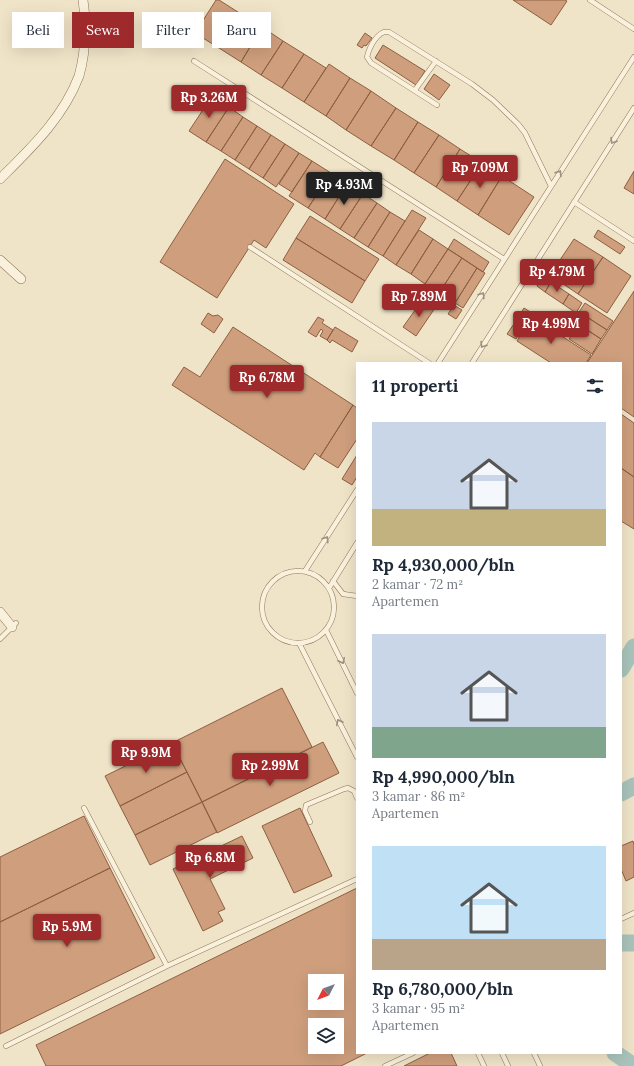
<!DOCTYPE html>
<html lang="id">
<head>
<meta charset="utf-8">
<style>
  :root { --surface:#fff; --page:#f2f2f3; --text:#1f2937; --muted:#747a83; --accent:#9e2a2b }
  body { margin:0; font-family:Lora,serif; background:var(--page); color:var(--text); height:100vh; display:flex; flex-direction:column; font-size:15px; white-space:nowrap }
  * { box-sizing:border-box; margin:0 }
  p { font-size:13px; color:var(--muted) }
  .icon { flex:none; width:22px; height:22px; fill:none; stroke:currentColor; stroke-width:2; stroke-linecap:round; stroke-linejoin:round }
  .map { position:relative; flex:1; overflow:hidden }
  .panel { position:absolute; left:356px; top:362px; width:266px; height:692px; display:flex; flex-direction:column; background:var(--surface); border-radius:0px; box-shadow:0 4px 16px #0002 }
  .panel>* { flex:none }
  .top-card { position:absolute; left:12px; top:12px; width:284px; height:36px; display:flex; gap:8px }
  .needle { width:26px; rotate:228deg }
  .tools { position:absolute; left:308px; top:974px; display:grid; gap:8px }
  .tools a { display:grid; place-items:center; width:36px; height:36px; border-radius:0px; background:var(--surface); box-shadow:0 4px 16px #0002; font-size:20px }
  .price { position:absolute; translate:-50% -34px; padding:0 9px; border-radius:4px; background:var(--accent); color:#fff; font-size:13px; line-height:26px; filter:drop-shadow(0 1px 2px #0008) }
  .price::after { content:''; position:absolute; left:50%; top:24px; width:12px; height:9px; margin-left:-6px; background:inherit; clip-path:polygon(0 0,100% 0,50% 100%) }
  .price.current { background:#222; color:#fff }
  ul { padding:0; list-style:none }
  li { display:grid; align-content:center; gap:8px; height:212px; padding:0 16px }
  li span { display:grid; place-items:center; height:124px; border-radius:0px; color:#555 }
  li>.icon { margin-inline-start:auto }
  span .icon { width:72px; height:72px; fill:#fffc; stroke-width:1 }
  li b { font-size:17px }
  h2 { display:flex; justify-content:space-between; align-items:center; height:48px; padding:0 16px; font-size:17px }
  .tag { padding:0 14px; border-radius:0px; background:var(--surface); box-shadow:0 4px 16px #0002; font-size:14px; line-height:36px }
  .tag.current { background:var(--accent); color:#fff }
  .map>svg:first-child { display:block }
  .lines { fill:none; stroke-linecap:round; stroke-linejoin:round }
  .river { stroke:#a9c4bc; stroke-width:17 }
  .building { fill:#cf9f7d; stroke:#8d5f41; fill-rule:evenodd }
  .service-casing { stroke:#8d765c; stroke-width:5.5 }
  .minor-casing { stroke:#8d765c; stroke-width:10 }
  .service { stroke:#faf1dc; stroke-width:4.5 }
  .minor { stroke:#faf1dc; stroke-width:9 }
  .oneway { stroke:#9c907e }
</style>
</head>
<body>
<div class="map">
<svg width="634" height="1066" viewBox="0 0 634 1066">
  <rect width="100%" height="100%" fill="#f0e4c8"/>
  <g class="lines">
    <path class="river" d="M621,669L634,647
      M621,793L634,786
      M621,943H634
      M615,1053L634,1066"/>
  </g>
  <path class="building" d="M216,0H219L241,14L219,48L195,33Z
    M513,0H565L567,1L551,25Z
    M241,14L262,27L241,62L219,48Z
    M262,27L283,41L261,75L241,62Z
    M365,33L372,38L366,46L364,45L362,48L357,45Z
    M283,41L304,54L282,88L261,75Z
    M383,45L425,71L416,85L375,58Z
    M304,54L326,68L304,102L282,88Z
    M329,64L350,78L326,116L304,102Z
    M434,74L450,85L439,100L424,89Z
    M350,78L371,91L346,130L326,116Z
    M371,91L396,108L371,146L346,130Z
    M212,96L229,107L206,142L189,131Z
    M229,107L243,117L221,151L206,142Z
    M396,108L418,122L394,160L371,146Z
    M243,117L257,126L235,160L221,151Z
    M418,122L439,135L414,173L394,160Z
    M257,126L271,135L249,169L235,160Z
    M271,135L285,144L263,178L249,169Z
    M439,135L460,149L436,187L414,173Z
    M285,144L299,153L276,187L263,178Z
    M460,149L482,163L457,201L436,187Z
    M299,153L312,161L292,192L279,184Z
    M225,159L294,204L266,248L254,240L217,298L160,262Z
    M312,161L331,173L308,208L289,196Z
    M482,163L502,176L478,215L457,201Z
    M634,171V194L624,188Z
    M331,173L347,184L325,219L308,208Z
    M502,176L534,197L509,235L478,215Z
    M347,184L363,194L340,229L325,219Z
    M363,194L377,203L354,238L340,229Z
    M377,203L390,212L368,247L354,238Z
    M412,210L426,218L396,265L383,256Z
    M390,212L405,221L383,256L368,247Z
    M310,216L379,259L365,281L296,238Z
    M419,230L433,239L411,274L396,265Z
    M598,230L625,247L620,254L594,237Z
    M296,238L365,281L352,303L283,260Z
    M433,239L448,249L425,284L411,274Z
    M454,239L489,262L483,272L448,249Z
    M574,239L603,257L578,294L550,275Z
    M448,249L462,258L439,293L425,284Z
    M603,257L631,276L607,313L578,294Z
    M462,258L477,268L455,303L439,293Z
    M477,268L485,273L463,308L455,303Z
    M543,276L551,282L545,292L537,286Z
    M551,282L569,294L563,304L545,292Z
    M634,291V417L621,408V363H587Z
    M569,294L582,303L576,313L563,304Z
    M423,299L435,308L416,336L403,327Z
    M585,303L613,321L607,330L579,312Z
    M454,305L462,310L456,319L448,314Z
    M524,308L532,313L527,321L519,316Z
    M208,313L213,316L218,315L223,319L214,333L201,324Z
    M584,315L607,330L601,339L578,324Z
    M318,317L324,320L322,323L333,330L327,340L320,336L323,331L321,329L316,337L308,332Z
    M532,317L591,355L586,363H551L517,341Z
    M518,318L526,323L516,339L507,334Z
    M578,324L601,339L592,354L569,339Z
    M233,327L353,405L320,457L315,453L304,470L172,385L184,367L200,377Z
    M335,327L358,341L352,352L332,340L330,343L327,340Z
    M353,405L357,408V439L338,468L320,457Z
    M621,414L634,423V477L621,468Z
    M357,455V477L352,485L342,479Z
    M621,468L634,477V529L621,521Z
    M282,688L312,747L202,802L172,743Z
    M323,742L339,773L217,833L202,802Z
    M172,743L187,772L120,806L105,776Z
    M187,772L202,802L135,835L120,806Z
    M202,802L217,832L150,865L135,835Z
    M300,808L332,876L294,893L262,826Z
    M84,816L110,868L0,922V857Z
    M242,836L253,858L210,879L225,909L218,912L223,921L203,931L173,869Z
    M633,841L634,845V877L626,881L621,869V846Z
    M110,868L155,958L0,1034V922Z
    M357,888V1053H367L341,1066H46L36,1045ZM315,981H337V1003H315ZM315,1025H337V1047H315Z
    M430,1053H451L457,1066H404Z"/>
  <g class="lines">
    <defs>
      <path id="service" d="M590,0L634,29
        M194,61L504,259
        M415,90L436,61
        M437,105L371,63L367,57C369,48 378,29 389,32L472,84L493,100L518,124L525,133L551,186
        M574,202L634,241
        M250,247L429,363
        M438,363L634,57
        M472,363L634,108
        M305,571L357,490
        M262 607a36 36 0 1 1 72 0a36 36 0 1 1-72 0Z
        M333,581L343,594L357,596
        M329,588L357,543
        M326,630L357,693
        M0,639L16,623
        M299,643L357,757
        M84,808L167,966
        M310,822L305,811L306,805L344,789L348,788L354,791L357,798
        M621,919L634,913
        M6,1046L167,966L357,879
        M478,1053L484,1066
        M502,1053L508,1066
        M534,1053L540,1066
        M385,1066L413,1053"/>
      <path id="minor" d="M0,179C31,148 63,118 79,76C83,62 85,45 85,30C86,20 84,10 83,0
        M0,260L21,279
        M0,612L12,627"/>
    </defs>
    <use href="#service" class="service-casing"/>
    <use href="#minor" class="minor-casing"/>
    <use href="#service" class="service"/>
    <use href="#minor" class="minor"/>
  </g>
  <defs><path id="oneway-chevron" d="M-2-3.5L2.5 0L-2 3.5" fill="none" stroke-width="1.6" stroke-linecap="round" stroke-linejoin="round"/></defs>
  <g class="oneway">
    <use href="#oneway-chevron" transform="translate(613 141) rotate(122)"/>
    <use href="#oneway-chevron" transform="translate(559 173) rotate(-57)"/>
    <use href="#oneway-chevron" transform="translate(482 295) rotate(-57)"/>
    <use href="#oneway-chevron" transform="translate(483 345) rotate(122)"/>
    <use href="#oneway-chevron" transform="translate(326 539) rotate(-57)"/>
    <use href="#oneway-chevron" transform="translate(342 661) rotate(64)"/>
    <use href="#oneway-chevron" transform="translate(339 722) rotate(-117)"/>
  </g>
</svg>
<div class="tools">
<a><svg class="needle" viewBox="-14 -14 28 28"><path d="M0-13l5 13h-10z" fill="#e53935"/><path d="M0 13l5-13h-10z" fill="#747a83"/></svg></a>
<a><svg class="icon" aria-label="layers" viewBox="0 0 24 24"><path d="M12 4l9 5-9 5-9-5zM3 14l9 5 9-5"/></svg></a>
</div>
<b class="price" style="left:209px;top:119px">Rp 3.26M</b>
<b class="price" style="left:480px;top:189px">Rp 7.09M</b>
<b class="price current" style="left:344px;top:206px">Rp 4.93M</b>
<b class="price" style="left:557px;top:293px">Rp 4.79M</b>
<b class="price" style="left:419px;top:318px">Rp 7.89M</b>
<b class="price" style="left:551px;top:345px">Rp 4.99M</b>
<b class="price" style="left:267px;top:399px">Rp 6.78M</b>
<b class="price" style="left:146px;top:774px">Rp 9.9M</b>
<b class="price" style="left:270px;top:787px">Rp 2.99M</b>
<b class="price" style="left:210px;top:879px">Rp 6.8M</b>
<b class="price" style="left:67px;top:948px">Rp 5.9M</b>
<div class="top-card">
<a class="tag">Beli</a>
<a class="tag current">Sewa</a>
<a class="tag">Filter</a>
<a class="tag">Baru</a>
</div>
<section class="panel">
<h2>11 properti<svg class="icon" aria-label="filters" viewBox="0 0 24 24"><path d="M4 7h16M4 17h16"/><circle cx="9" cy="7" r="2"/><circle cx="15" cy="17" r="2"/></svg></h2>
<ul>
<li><span style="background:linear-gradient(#c9d6e8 70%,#c2b280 0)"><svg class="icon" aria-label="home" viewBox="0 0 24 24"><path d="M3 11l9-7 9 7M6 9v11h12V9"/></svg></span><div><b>Rp 4,930,000/bln</b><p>2 kamar · 72 m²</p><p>Apartemen</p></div></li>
<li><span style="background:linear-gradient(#c9d6e8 75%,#7fa58c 0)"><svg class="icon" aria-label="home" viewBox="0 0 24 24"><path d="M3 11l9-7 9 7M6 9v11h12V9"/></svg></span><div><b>Rp 4,990,000/bln</b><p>3 kamar · 86 m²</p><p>Apartemen</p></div></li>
<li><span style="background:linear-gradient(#bfe0f5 75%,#b9a48a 0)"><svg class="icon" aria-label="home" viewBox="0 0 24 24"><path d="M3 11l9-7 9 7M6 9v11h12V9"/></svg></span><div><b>Rp 6,780,000/bln</b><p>3 kamar · 95 m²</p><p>Apartemen</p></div></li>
</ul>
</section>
</div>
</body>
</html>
